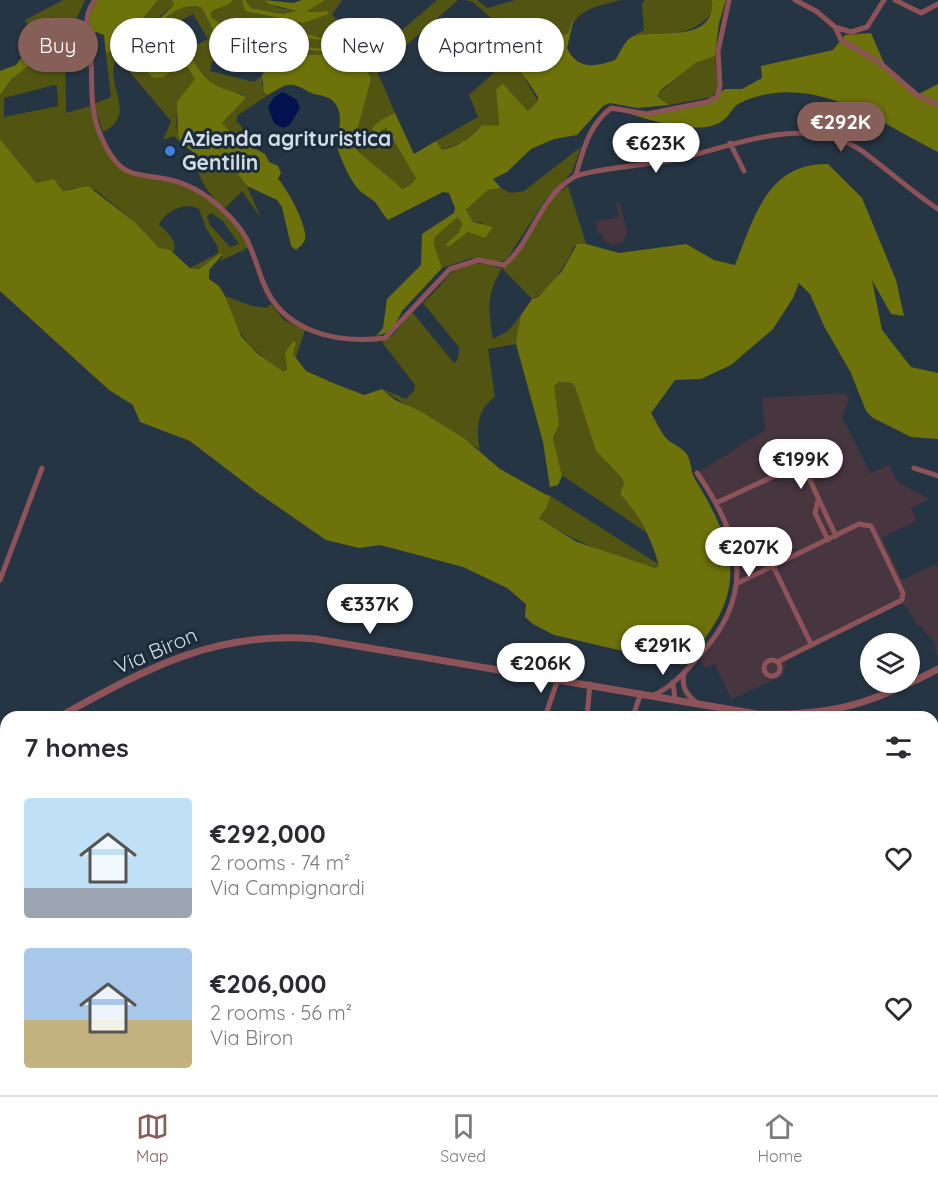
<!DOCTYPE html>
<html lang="en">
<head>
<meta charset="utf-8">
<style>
  :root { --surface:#fff; --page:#f7f7f7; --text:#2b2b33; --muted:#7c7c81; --line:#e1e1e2; --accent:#855f58 }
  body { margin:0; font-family:Quicksand,sans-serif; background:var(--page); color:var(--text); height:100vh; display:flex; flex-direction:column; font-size:22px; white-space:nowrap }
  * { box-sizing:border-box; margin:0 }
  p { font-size:20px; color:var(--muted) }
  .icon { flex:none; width:33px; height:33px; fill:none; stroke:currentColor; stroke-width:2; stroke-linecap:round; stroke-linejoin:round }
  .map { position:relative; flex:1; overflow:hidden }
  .sheet { position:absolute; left:0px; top:711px; width:939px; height:384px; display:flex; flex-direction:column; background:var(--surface); border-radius:18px 18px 0 0; box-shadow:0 2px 4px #0004 }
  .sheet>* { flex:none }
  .hud { position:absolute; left:18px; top:18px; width:600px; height:54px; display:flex; gap:12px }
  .tools { position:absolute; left:860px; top:633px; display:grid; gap:12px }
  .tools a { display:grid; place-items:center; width:60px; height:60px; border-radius:50%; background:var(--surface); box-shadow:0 2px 4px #0004; font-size:30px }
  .price { position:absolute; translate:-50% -51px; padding:0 14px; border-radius:21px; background:#fff; color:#222; font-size:20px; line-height:39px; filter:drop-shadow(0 2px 3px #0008) }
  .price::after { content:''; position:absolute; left:50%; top:36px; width:18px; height:14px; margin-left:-9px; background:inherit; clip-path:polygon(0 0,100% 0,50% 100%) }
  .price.active { background:var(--accent); color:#fff }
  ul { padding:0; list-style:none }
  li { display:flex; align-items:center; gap:18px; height:150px; padding:0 24px }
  li span { display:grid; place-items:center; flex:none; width:168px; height:120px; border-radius:6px; color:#555 }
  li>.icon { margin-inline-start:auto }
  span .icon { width:72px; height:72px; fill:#fffc; stroke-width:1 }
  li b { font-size:26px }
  h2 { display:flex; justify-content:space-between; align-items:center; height:72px; padding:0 24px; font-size:26px }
  .chip { padding:0 21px; border-radius:27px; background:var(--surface); box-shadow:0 2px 4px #0004; font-size:21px; line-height:54px }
  .chip.active { background:var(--accent); color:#fff }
  .menu { display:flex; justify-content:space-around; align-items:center; height:84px; border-top:2px solid var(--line); background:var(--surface); font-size:16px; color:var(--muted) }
  .menu a { display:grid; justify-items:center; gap:3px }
  .menu .active { color:var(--accent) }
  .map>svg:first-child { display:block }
  .industrial { fill:#47353f }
  .green { fill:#515511; fill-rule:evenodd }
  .forest { fill:#6d720b }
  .water { fill:#031250 }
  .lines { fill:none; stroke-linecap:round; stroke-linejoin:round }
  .stream { stroke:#031250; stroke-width:1.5 }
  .minor { stroke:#8d5358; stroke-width:5 }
  .tertiary { stroke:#8d5358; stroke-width:7 }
  .shop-dot { fill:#3f7fe0; stroke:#1c2b39; stroke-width:2 }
  .labels { text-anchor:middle; stroke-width:6; stroke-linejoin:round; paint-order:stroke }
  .poi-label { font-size:21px; font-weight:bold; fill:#d2dce5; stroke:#1c2b39; text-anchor:start }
  .street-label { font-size:21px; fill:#d2dce5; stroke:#1c2b39 }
</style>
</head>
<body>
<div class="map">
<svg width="938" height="1095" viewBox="0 0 938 1095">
  <rect width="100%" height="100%" fill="#263543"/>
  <path class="industrial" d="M616,201L621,206L627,232L623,242L613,245L605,242L601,233H598L595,222L619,217Z
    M845,393L849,398L842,417L870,473L889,465L898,482L929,499L911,508L917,521L882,537L902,580L936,564L938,568V657L934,649L936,645L920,625L918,627L906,606L901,604L797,655L786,662L783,676L731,699L715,664L705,668L700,659L726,623L738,583L731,539L697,473L765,430L762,398Z"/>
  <path class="green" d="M63,0H85L76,20L52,27V17L40,22L42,27L46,25V31L50,30L49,35L81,24L82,37L65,39L66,113L90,106C95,128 107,161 127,172L193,188L229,217L250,247L218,262L223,257L219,254L198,269L191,268L218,253V247L206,228L199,209C185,201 166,211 159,224C167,234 177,238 174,252L159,248L136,223L96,190L75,188L63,191L54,179L36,183L0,139V95L16,75L61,39L35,40L25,20ZM54,85L57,86L58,106L4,117V98ZM211,213L222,220L239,244L230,247L210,225L207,216Z
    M158,0H172L174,4L149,26L138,55L163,77L181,66L188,68L195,79C182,102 169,113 181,143L174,136L163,140L171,121L117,57C102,84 140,114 103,132L94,104L111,97L106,54L123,42Z
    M233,0H242L246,11L303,23L328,11L305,12L325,0H342L332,15L365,44L373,55L437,0H458L377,71L395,113L372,129L374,137L381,148V130L385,128L416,177L410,185L401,189C391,177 357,153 353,145L371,80L369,71L337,44L334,54L270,56L224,46L212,62L210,71L254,82L262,76V85L268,95L238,115L236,121L245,130L250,145L236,138L222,123L245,99L241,94L225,92L212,83L169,37L152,51L162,63H151L146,39C158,23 180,0 202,8L217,38L225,42L327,51L223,39L217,27L327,40L312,35L218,22L211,17V13ZM193,14L208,39L195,46L180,21Z
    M245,0H265L279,8L297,11L282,14L251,8Z
    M466,0H477L487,8L516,0H621C596,7 579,7 568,33C552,40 550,39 547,56L527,66L525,79L538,101L529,112L503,85L496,89L499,127L482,125L463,142L442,150L436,141L478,117L469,95L516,53L503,29L473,2Z
    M645,0H712L713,11C695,37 663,35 633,36L644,30L642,4Z
    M715,56L718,88L712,97L669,105L657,95L697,61Z
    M581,147L572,172L545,200L507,259L500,262L472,258L442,268L434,244L435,237L458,217L462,224L459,232L447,244L469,232L476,235L483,223L473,222L467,216L466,210L488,190L501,188L511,193L524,191Z
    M198,156L231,165L247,186L261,218L242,191L225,208C211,199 192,172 198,156Z
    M568,186L586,244L574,246C568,262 548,293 532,299L502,268C486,295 488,309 493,339L508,331L521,315L516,344L488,349L495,397C476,409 476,431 480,450C449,427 413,411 382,389L406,399L414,391L415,385L382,342L394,334L412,312L454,363L458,359L459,347L423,303C454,276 451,253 501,268L507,266L553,196Z
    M225,296L252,306L266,308L271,304L284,320L305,330L296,357L285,353L287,369L284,372C252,350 235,335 225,296Z
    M559,382L572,383L575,387L596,451L622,478L624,483L620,494L635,510L646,532L560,474L553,439L556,434L554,386Z
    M546,493L658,564L659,566L655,568C615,558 578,543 543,521L539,518L546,509L549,498Z"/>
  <path class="forest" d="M97,0H158L123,42L106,54L104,35L96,32L90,37L88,19Z
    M172,0H233C226,8 218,6 211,13V17L218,22L312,35L330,41L218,27L223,39L324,49L331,52L225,42L217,38L202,8C180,0 158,23 146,39L151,63L168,62L180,51L185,52C194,61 201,74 211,82C221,90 239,92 246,98L222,123L236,138L265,154L269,162L278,166L281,173L278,179C287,188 308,227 305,239C304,244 299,247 296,250L291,246L282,207L277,200L247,186L231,165L198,156L181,143L178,135L177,102L195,79L188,68L181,66L163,77L154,78L138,65C140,27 153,28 174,4Z
    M242,0H245L251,8L282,14L296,11L269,4L265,0L293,3L302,0H325L306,12L328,11L329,14L303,23L245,11Z
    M712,0H726L719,23L715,56L697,62L661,90L657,96L669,105L637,108L610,103L603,106L577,135L554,139L531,149L507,172L493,179L501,188L488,190L466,210L473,222L493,227L485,238L468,232L448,247L446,244L459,232L462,224L458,217L435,237L434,244L442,268L402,311L395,325L386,333L376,336L383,328L387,299L421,265L422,234L454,213L455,208L449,193L443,192L388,220C383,215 380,208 375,202C371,198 364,195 360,191C350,180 343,164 338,150C334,138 347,117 334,102C327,94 316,96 309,92C289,80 287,84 268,95L264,92L262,76L270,56L334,54L337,44C351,53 368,63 371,80L353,145C357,153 391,177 402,189L410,185L416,178L386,128L381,130L383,150L374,137L372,129C377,121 387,117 395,113L414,154L436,141L442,150C458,147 471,137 482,125L499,126L496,89L503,84L528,111L538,101V97L520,70L547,56C551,37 549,41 568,33L574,18L567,48C577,70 595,67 615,60C620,53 624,41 632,37C651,28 716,46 712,0Z
    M871,33L887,70L917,95L938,84V152C886,126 830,83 768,94C760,95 745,100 738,104C732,108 729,117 722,121C697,139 639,116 611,108L641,113L707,102L725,89H742L762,78L761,66L833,50L845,35Z
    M61,39L12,79L0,95V71L16,65L35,40Z
    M0,139L36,183L54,179L63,191L88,186L136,223L159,248L170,250L190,268L199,269L219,254H223L209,270V279L219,286L225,296L241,336L257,353L284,372L287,369L285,353L293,341L296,343L293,354L306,371L333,383L364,395L382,389L395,400L420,411L465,439L500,469L550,497L546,509L539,518L543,521L577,542L655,568L659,566C652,539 639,514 620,494L624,483L622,478L596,451L575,387L572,383L559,382L554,386L559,424L553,439L562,476L558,485L550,487L543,442L516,344L517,335L521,315L532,299L538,297L562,271L577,244H586L619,253L686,244L714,260L735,265C754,218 767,163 828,164L862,198L896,280L904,316L891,314L872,280L882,330L911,367L938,373V439L911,437L873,418L866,411L851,373L824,326L810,294L799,283L793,298L773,329L731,365L701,379L675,380L651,413C656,421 661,433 668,440C673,444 682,448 686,453C692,461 690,471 695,479C742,557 746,596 683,665L554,635L533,624L525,617L526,604L507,588L463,567L380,545L359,548L326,540L258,493L190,441L140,422L133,405L109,390L0,291Z
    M0,771L6,772V927L0,923Z
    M221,1089H385L381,1095H228Z"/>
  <path class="water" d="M283,92L296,99L300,108L290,125L283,128L274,123L268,107L274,97Z"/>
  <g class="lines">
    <path class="stream" d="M0,918L6,926
      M101,1095L108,1089"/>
    <path class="minor" d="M95,0C80,19 89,40 91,61C92,76 91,92 93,107C95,127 110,165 130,172C140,176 151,176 161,178C187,182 206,193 224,211C251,236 251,251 263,282C282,332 336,344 385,338L450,269L478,260L504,265C533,242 537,199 574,177C586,170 650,164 668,161C728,149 805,111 862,151C888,170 911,191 938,209
      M795,0L816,11L835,27L851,32L867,27L884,0
      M895,0L921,13L938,4
      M835,27L841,40L880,63L917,95L938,105
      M730,143L744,171
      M576,175C583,150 589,125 611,108L647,114L707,102L717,97L720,86L718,51L729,0
      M797 462a10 10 0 1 1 20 0a10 10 0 1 1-20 0Z
      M914,468L938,476
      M806,472L836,536
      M818,500L815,513L828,540
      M716,503L798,465
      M773,566L811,644
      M0,580L42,468
      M738,583L859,524L871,526L903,593L902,600L777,662
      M764 668a8 8 0 1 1 16 0a8 8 0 1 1-16 0Z
      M684,674C681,688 687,695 697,703
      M673,682L675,699
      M654,695C673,686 686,671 699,656C757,594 742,538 697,473
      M633,716L641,693
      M545,717L558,679
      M587,717L590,684
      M933,725L938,728
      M933,764H938
      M933,808H938"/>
    <path class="tertiary" d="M59,717C144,670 214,630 316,639L757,714C834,716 870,704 938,669
      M0,749L6,746
      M0,925L6,930
      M215,1089L222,1095"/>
  </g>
  <circle class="shop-dot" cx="170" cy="151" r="6"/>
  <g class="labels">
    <g class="poi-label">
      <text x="182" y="146">Azienda agrituristica<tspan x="182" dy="24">Gentilin</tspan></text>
    </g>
    <g class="street-label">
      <text transform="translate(156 651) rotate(-23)" y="7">Via Biron</text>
    </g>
  </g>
</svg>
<div class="tools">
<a><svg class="icon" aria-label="layers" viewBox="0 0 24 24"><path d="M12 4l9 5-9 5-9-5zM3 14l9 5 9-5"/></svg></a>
</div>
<b class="price active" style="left:841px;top:153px">€292K</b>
<b class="price" style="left:656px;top:174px">€623K</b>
<b class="price" style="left:801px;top:490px">€199K</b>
<b class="price" style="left:749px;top:578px">€207K</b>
<b class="price" style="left:370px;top:635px">€337K</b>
<b class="price" style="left:663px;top:676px">€291K</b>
<b class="price" style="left:541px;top:694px">€206K</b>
<div class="hud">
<a class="chip active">Buy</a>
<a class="chip">Rent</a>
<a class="chip">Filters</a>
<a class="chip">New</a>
<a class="chip">Apartment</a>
</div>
<section class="sheet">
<h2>7 homes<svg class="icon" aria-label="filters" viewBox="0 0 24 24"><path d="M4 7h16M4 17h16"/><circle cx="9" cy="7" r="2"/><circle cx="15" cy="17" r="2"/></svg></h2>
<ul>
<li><span style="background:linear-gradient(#bfe0f5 75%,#9aa5b1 0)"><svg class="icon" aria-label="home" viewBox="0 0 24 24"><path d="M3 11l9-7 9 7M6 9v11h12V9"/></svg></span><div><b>€292,000</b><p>2 rooms · 74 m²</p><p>Via Campignardi</p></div><svg class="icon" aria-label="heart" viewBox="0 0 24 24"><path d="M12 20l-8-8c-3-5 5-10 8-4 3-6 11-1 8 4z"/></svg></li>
<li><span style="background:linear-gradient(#a9c7e8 60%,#c2b280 0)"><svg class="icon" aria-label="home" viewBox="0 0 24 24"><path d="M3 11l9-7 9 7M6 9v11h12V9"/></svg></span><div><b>€206,000</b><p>2 rooms · 56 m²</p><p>Via Biron</p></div><svg class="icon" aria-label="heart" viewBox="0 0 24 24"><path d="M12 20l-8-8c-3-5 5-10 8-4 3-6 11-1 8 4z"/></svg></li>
</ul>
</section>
</div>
<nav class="menu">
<a class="active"><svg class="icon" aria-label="map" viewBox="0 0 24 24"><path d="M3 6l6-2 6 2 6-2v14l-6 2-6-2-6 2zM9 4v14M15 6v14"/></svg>Map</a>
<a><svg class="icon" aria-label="saved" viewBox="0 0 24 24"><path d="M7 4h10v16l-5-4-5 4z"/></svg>Saved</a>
<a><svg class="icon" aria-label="home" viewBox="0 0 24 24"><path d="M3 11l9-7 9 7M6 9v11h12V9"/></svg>Home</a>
</nav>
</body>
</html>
